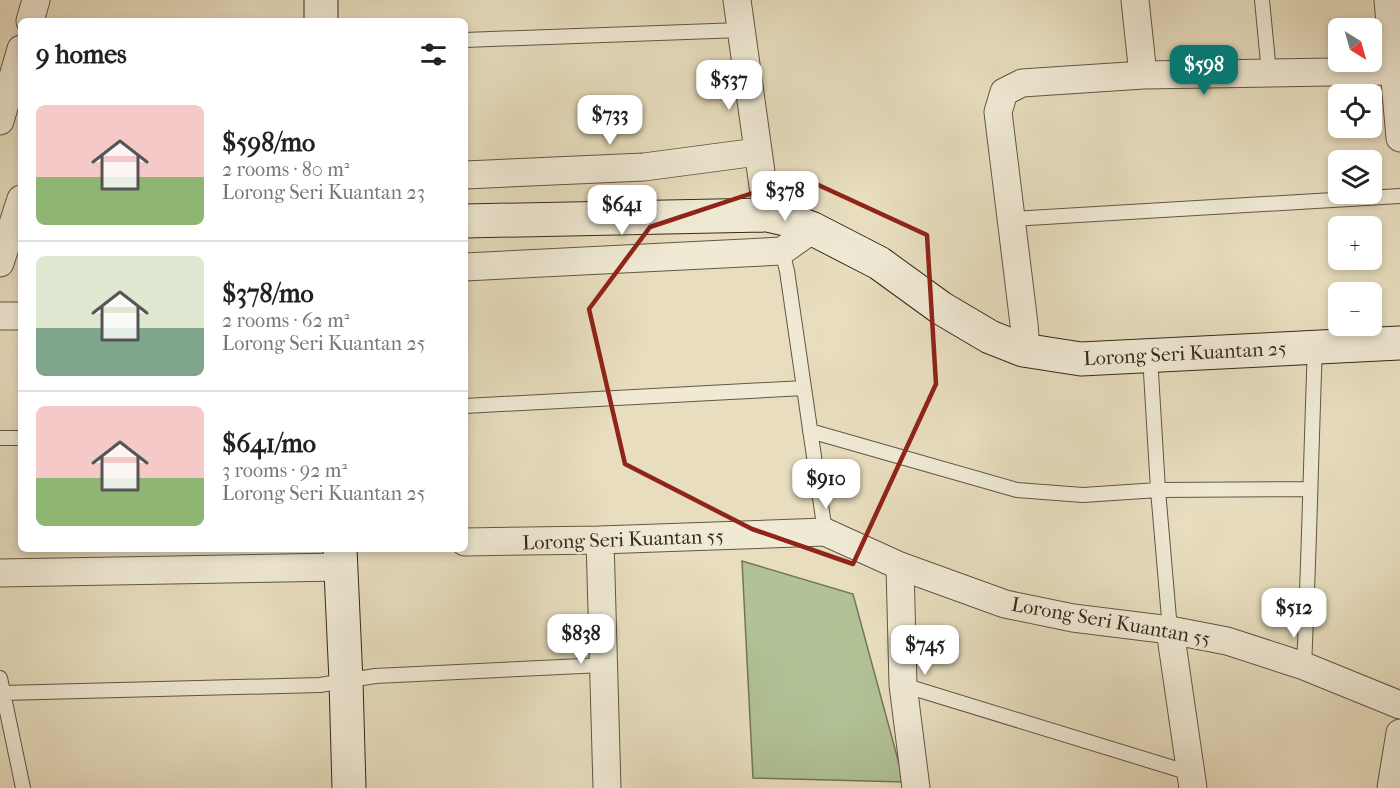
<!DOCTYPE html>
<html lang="en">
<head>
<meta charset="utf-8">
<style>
  :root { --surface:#fff; --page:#f2f2f2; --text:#222; --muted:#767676; --line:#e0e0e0; --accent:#0f766e }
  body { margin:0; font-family:"IM FELL French Canon",serif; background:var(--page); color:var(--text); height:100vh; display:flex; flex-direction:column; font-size:22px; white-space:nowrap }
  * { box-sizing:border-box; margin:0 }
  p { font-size:20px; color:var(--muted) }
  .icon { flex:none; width:33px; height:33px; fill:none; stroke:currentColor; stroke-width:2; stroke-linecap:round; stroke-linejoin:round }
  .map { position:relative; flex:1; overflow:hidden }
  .side { position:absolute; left:18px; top:18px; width:450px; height:534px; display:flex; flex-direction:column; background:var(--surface); border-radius:9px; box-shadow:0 3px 9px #0003 }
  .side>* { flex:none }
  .needle { width:39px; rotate:143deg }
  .buttons { position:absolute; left:1328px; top:18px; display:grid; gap:12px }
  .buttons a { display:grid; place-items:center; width:54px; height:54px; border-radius:9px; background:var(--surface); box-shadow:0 3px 9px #0003; font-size:30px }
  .price { position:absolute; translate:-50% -51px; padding:0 14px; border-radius:12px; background:#fff; color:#222; font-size:20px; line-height:39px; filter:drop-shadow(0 2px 3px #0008) }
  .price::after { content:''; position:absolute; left:50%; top:36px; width:18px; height:14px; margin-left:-9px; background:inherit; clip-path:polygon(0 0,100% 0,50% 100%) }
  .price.active { background:var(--accent); color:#fff }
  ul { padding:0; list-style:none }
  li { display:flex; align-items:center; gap:18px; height:150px; padding:0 18px }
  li+li { border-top:2px solid var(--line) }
  li span { display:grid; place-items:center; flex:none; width:168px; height:120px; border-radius:9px; color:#555 }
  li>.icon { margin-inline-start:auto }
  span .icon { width:72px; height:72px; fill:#fffc; stroke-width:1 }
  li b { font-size:26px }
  h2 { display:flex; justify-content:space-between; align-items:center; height:72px; padding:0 18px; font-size:26px }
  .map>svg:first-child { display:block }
  .green { fill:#b1c296; stroke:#72755a; stroke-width:1.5 }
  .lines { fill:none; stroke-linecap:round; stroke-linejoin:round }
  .lane-casing { stroke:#615646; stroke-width:16 }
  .street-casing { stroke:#615646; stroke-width:29 }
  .secondary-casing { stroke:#34281d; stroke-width:35 }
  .lane { stroke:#f0ead5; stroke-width:14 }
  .street { stroke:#f0ead5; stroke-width:27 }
  .secondary { stroke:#f0ead5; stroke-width:33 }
  .marked { fill:none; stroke:#8f2418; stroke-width:4.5; stroke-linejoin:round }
  .labels { text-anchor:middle; stroke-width:5; stroke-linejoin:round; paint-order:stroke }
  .street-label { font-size:20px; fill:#34281d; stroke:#f0ead5 }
</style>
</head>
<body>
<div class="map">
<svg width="1400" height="788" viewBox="0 0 1400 788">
  <rect width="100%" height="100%" fill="#e8debf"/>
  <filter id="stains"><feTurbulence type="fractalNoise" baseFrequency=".00333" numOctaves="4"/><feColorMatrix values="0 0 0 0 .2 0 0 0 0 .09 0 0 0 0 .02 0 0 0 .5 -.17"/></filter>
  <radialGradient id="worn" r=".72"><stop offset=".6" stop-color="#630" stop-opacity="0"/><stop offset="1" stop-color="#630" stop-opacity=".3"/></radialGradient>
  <path class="green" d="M742,561L853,594L904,782L753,778Z"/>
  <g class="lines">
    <defs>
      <path id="lane" d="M1262,0L1269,73
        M465,40L741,30
        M1011,219L1400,196
        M782,251L787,271L825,532
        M1150,356L1158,490L1170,630
        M465,406L804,388
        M810,431L1017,490L1083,495L1158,490L1310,489
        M0,438H21
        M1304,666C1309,559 1311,453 1315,346
        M0,678L23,788
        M903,685L1190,773
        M3,693L320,685L375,676L603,665"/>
      <path id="street" d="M737,0L767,215
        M1135,0L1143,75
        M1388,0L1400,138
        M30,21L36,0
        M0,121L21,49
        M465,175L644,167L757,152
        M0,263L21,199
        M465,267L782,251L813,229
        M0,316H21
        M1023,350L1025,337L1024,324L998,112L1004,92L1022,83L1143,75L1394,71
        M600,540L607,788
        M465,542L600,540L825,532L900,566L1005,604L1073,618L1170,630L1227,641L1304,666L1400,705
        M900,566L903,685L916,788
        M0,573L341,567
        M1170,630L1193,788
        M1391,788L1400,733"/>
      <path id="secondary" d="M321,0V21
        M465,221L767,215L789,220L813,229L879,263L941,308L990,337L1023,350L1081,359L1400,343
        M340,549L346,681L349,788"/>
    </defs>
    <use href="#lane" class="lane-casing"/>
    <use href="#street" class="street-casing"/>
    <use href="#secondary" class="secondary-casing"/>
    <use href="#lane" class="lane"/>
    <use href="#street" class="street"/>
    <use href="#secondary" class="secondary"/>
  </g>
  <path class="marked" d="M801,177L927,235L936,384L853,564L752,529L625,464L589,309L650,227Z"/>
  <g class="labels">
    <g class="street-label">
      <text transform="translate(1185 353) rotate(-3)" y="7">Lorong Seri Kuantan 25</text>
      <text transform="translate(623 539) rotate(-2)" y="7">Lorong Seri Kuantan 55</text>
      <text transform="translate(1111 621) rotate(10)" y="7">Lorong Seri Kuantan 55</text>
    </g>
  </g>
  <rect width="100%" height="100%" filter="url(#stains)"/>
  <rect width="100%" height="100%" fill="url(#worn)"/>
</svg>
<div class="buttons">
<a><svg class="needle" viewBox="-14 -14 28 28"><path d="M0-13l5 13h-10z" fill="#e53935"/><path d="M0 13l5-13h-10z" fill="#767676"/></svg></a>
<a><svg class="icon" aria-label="locate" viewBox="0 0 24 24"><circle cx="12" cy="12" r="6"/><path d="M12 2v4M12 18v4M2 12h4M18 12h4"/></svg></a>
<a><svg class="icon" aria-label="layers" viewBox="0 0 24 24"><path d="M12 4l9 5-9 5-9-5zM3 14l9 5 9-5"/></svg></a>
<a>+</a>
<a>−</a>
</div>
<b class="price active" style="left:1204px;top:96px">$598</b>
<b class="price" style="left:729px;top:111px">$537</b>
<b class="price" style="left:610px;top:146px">$733</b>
<b class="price" style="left:785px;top:222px">$378</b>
<b class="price" style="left:622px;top:236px">$641</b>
<b class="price" style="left:826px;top:510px">$910</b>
<b class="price" style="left:1294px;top:639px">$512</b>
<b class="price" style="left:581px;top:665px">$838</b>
<b class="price" style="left:925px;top:676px">$745</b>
<section class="side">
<h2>9 homes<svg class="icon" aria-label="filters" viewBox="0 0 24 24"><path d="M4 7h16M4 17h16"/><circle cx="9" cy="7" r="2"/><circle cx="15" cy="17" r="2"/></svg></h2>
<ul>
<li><span style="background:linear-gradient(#f6c9c9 60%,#8fb573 0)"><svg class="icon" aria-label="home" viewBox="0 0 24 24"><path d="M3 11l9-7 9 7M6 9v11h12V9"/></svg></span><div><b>$598/mo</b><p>2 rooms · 80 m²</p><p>Lorong Seri Kuantan 23</p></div></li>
<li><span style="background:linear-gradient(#dfe7d0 60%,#7fa58c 0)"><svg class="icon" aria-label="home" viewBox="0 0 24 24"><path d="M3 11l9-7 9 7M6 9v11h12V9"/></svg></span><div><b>$378/mo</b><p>2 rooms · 62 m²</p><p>Lorong Seri Kuantan 25</p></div></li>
<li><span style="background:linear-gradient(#f6c9c9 60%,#8fb573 0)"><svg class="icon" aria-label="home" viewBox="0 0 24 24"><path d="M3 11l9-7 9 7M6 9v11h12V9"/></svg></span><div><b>$641/mo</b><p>3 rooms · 92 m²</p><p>Lorong Seri Kuantan 25</p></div></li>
</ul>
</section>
</div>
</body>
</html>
